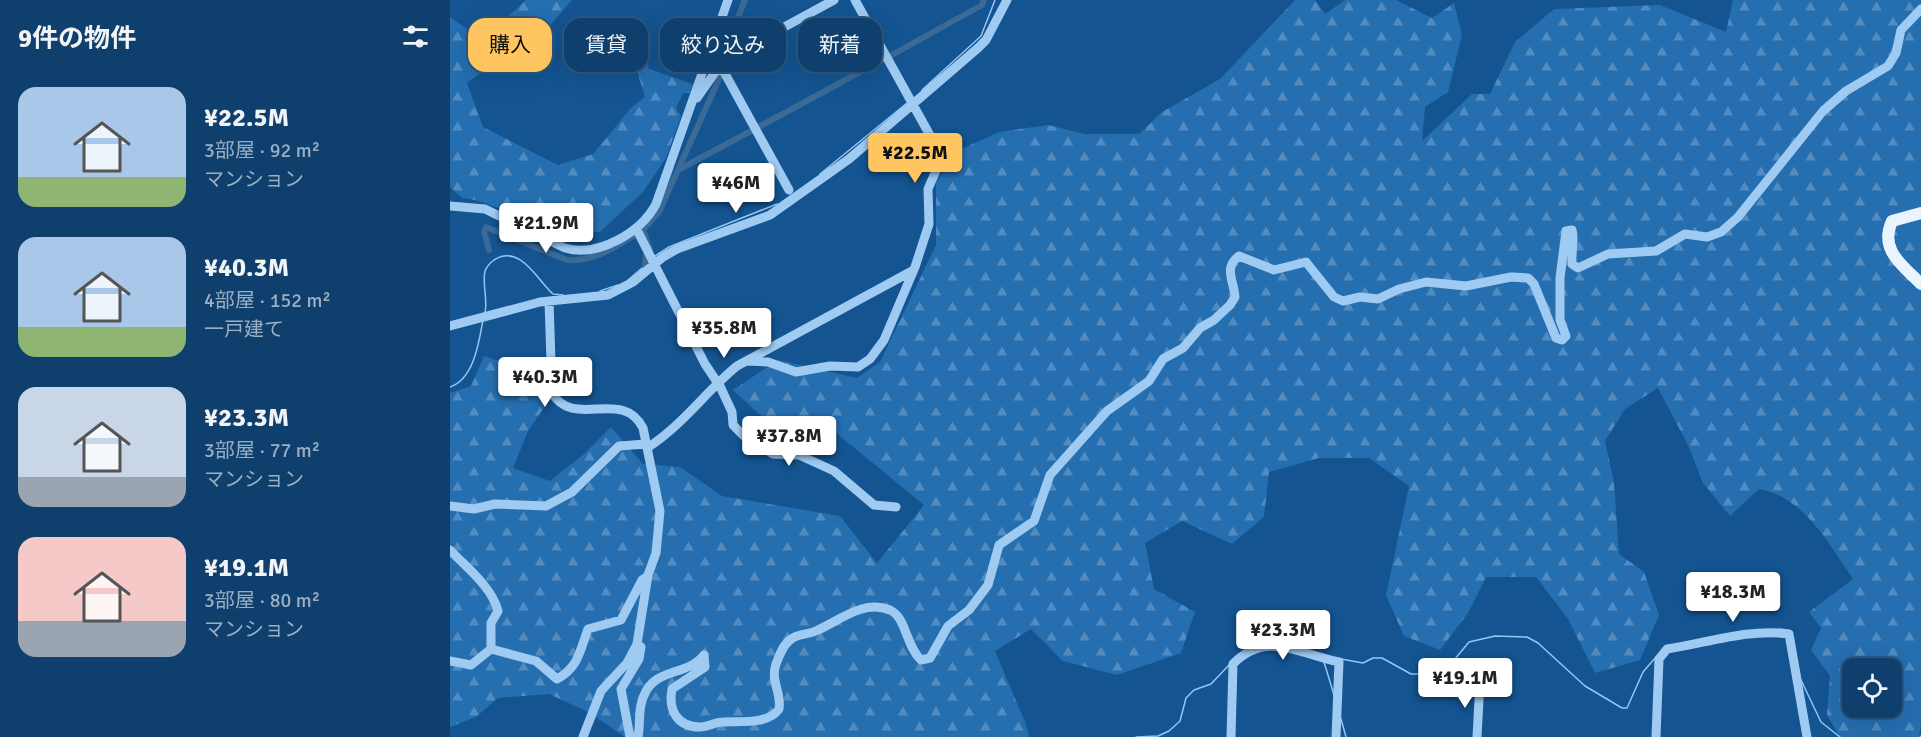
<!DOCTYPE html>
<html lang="ja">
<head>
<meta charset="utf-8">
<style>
  :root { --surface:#0e3f6d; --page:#174672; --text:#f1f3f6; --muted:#9bafc2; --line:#2e5880; --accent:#ffc560 }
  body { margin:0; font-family:Signika,"Noto Sans JP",sans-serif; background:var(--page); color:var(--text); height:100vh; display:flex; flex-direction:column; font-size:22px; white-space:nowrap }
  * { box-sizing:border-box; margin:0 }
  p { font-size:20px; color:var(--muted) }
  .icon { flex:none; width:33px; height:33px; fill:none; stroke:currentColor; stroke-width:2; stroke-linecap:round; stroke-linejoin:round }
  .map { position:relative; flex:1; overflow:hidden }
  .side { display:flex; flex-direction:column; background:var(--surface); width:450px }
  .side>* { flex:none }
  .banner { position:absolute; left:18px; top:18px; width:570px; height:54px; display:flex; gap:12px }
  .buttons { position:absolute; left:1392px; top:658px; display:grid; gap:12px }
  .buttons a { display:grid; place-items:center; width:60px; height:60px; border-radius:12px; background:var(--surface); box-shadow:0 6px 24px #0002,0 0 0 2px var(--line); font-size:30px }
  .price { position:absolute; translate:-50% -51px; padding:0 14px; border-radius:6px; background:#fff; color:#222; font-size:20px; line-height:39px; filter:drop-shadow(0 2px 3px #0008) }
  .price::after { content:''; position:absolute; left:50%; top:36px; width:18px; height:14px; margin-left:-9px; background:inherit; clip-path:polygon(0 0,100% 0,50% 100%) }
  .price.current { background:var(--accent); color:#111 }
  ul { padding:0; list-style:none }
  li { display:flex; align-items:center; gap:18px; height:150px; padding:0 18px }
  li span { display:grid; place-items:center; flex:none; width:168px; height:120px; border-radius:18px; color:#555 }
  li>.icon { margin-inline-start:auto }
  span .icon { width:72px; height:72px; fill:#fffc; stroke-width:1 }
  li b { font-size:26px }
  h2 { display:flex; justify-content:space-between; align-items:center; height:72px; padding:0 18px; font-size:26px }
  .chip { padding:0 21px; border-radius:18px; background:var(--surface); box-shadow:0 6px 24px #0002,0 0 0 2px var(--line); font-size:21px; line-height:54px }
  .chip.current { background:var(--accent); color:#111 }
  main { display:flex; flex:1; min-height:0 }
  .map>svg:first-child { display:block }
  .forest { fill:url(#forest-firs); fill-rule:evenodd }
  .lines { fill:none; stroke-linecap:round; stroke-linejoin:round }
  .stream { stroke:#91c7f5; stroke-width:1.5 }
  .canal { stroke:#3b6a97; stroke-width:6 }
  .minor { stroke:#9fcbf2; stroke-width:9 }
  .major { stroke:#eaf4ff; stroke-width:12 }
</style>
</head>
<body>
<main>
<section class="side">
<h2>9件の物件<svg class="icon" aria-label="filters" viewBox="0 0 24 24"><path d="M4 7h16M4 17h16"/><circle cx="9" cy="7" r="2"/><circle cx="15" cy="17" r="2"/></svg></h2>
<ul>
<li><span style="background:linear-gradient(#a9c7e8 75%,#8fb573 0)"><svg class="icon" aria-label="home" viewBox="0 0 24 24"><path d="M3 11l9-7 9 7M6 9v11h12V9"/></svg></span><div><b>¥22.5M</b><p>3部屋 · 92 m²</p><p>マンション</p></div></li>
<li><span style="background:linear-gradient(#a9c7e8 75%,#8fb573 0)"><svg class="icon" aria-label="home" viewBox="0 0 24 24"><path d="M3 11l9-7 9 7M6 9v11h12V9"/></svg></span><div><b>¥40.3M</b><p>4部屋 · 152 m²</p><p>一戸建て</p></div></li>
<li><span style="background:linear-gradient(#c9d6e8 75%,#9aa5b1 0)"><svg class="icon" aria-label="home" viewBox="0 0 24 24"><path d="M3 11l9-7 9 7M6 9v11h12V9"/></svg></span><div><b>¥23.3M</b><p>3部屋 · 77 m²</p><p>マンション</p></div></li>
<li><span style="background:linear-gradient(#f6c9c9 70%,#9aa5b1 0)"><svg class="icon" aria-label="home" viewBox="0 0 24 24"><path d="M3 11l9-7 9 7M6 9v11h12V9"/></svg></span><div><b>¥19.1M</b><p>3部屋 · 80 m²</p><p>マンション</p></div></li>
</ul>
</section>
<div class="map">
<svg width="1471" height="737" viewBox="0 0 1471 737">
  <defs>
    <pattern id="forest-firs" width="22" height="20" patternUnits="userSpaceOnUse" patternTransform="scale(1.5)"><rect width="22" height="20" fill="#256eb0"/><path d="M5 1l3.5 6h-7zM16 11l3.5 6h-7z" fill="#518bc0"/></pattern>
  </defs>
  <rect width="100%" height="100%" fill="#135491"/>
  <path class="forest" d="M76,0H122L68,62L50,58L17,83L33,127L108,165L143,154L181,108L195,97L187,71L193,54L199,69L243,84L240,93H233L226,108L231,116L216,158L193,192L150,232L107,229L26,200L12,198L0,187V17L20,31L53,21Z
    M845,0H865L875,14L895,0H946L982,18L1004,3L1012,35L998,92L975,107L972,141L1022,94H1040L1065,42L1104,9L1210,5L1276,32L1283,0H1471V724L1469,737H1390L1377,715L1380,676L1361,650L1371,628L1359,612L1403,579C1379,544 1354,497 1309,489L1280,516L1253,483L1238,445L1208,388L1175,409L1155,441L1164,482L1169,554L1194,572L1209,615L1190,660L1145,673L1118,619L1086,577H1036L1018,613L990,650L954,636L936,595L959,486L919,458H869L819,472L814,517L782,544L732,521L695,543L704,589L745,612L731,653L667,675L613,661L581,629L545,651L576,724L579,737H175L140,713L99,694L48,698L26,717L0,727V393L21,386L34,356L91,374L96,405L78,431L63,468L100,481L135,453L161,427L193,464L230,467L272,496L390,516L427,563L474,505L374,423L322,426L283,390L328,360L407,378L430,362L486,245V183L505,152L549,132L598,125L635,134H689L712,112L770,79ZM1402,669H1442V708H1402Z"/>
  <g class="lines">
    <path class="stream" d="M472,90L531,36L545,0
      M370,174L457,103
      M205,256L219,247L327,204
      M178,280L199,262
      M150,291L168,285
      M35,313C38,299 32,284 35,271C37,266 40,263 44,260C70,243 88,281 103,294L113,295
      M0,387C24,379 29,342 33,320
      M891,659L913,663L923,658H932L961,674H989L995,671L1019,642L1045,636L1077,637L1088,643L1135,686L1172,708H1177L1193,672L1206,657
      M874,662L884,695
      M1351,680L1371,722L1390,737
      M891,719L896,737
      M686,737L708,736L719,731L730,721L736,698L744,690L761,684L779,665
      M1470,737L1471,736"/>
    <path class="canal" d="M440,56L532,5L534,0
      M271,60L295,0
      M307,128L434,59
      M228,170L301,131
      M200,249L193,230L209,212L270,77
      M39,250L34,232L36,227L117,260C143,262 162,249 183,236
      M195,266L196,256"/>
    <path class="minor" d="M247,98L266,71L273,70
      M339,190L273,70L281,56L384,0
      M0,206L35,209L115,248C148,258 191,232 206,204L278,0
      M186,228L255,364L267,382
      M99,301L102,393C124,430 172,387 193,428L210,511L206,553L198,575L187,644L177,663L151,691L133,737
      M0,326L90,302L158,295L183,282L213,257L227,249L320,215L399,159L528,48L536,40L557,0
      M296,361L318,362L346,372L380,366L408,367L420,359L434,340L465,267L479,224L478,189L492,157L405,0
      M269,384L282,412L283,425L294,436L323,454L349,455L384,471L424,505L446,507
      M197,448C233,425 256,391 287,366L462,271
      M0,506L24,509L45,504L96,506L122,492L169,446L196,444
      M0,550C16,567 42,587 48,611L41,623V649L21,665L0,661
      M41,649L86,661L107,679C129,667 130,650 138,629L171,620L192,580L198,576
      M180,737L171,689L189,659L191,647L187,644
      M188,737C191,722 187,707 196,691C209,668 239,675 254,655L255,667L222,689C218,710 227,727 250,727C258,727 265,722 273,722C290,721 318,725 329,709C332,693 320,681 326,664C329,656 333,645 340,640C348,633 357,635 366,631C389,621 413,599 440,610C456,617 456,646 471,660L480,658L498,626L519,610L538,585L549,545L584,521L600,475L657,411L699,381L713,359L733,348L750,328L764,320L780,305L785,297C784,281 773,268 789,256L824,270L856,262L884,297L893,301L910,297L928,299L949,289L976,282L1016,286L1061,277L1078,278L1084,284L1106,338L1112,340L1116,336L1110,320V278L1116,231L1122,230C1125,239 1121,252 1122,264L1128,268L1158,254L1206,251L1235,234L1257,237L1271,232L1288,217L1373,111L1396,91L1438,66L1446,53L1451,30L1471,9
      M781,737L783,664C816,630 850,654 889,662L886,737
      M1027,737L1030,682
      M1206,737L1209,659L1217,649C1257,643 1299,628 1339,634L1357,737"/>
    <path class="major" d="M1471,213L1442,221C1429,250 1452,265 1471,284"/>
  </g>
</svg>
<div class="buttons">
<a><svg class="icon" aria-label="locate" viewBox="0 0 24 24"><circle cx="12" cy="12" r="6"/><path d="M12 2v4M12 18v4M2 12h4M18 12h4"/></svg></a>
</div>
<b class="price current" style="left:465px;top:184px">¥22.5M</b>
<b class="price" style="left:286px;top:214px">¥46M</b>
<b class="price" style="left:96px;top:254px">¥21.9M</b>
<b class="price" style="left:274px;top:359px">¥35.8M</b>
<b class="price" style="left:95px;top:408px">¥40.3M</b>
<b class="price" style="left:339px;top:467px">¥37.8M</b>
<b class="price" style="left:1283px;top:623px">¥18.3M</b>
<b class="price" style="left:833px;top:661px">¥23.3M</b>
<b class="price" style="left:1015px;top:709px">¥19.1M</b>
<div class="banner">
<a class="chip current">購入</a>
<a class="chip">賃貸</a>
<a class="chip">絞り込み</a>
<a class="chip">新着</a>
</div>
</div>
</main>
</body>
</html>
